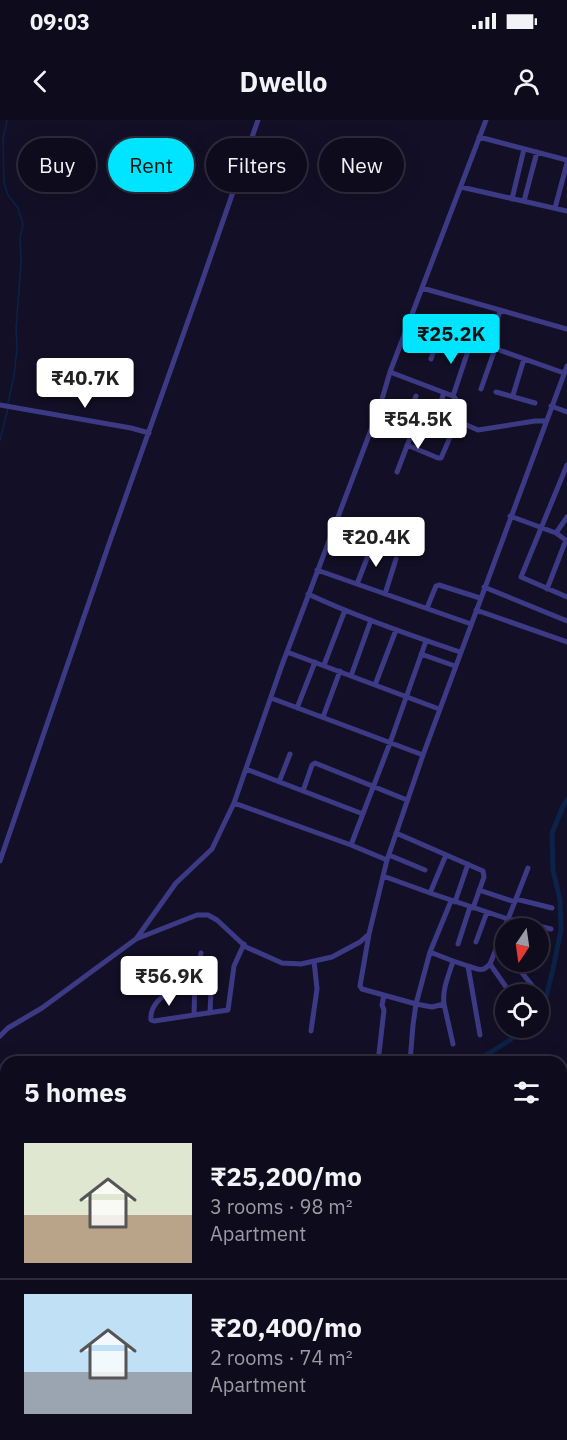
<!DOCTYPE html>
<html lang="en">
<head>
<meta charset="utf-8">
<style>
  :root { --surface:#0e0b1c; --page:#171425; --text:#f1f3f6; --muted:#9b9ba3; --line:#2e2b3b; --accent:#00e5ff }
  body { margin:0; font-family:"IBM Plex Sans",sans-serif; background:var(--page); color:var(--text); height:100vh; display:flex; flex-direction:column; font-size:22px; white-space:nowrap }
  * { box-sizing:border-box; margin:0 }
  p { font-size:20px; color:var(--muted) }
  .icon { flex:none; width:33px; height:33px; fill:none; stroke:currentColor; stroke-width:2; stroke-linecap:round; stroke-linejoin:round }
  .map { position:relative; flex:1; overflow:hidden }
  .drawer { position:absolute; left:0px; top:936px; width:567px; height:384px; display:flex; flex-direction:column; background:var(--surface); border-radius:18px 18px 0 0; box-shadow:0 6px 24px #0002,0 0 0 2px var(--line) }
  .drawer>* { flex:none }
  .top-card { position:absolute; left:18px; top:18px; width:531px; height:54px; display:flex; gap:12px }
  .needle { width:39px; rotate:193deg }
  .fabs { position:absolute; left:495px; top:798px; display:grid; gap:12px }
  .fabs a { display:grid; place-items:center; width:54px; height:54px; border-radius:50%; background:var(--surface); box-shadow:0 6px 24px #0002,0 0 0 2px var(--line); font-size:30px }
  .price { position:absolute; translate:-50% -51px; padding:0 14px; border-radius:6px; background:#fff; color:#222; font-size:20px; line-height:39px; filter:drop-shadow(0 2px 3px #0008) }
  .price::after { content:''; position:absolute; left:50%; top:36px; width:18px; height:14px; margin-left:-9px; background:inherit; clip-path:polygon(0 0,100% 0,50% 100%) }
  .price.selected { background:var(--accent); color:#111 }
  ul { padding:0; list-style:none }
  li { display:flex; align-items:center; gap:18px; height:150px; padding:0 24px }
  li+li { border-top:2px solid var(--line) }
  li span { display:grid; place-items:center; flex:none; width:168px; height:120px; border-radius:0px; color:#555 }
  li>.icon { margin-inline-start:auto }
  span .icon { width:72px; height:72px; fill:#fffc; stroke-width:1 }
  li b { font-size:26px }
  h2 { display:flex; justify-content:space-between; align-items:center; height:72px; padding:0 24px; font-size:26px }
  .tag { padding:0 21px; border-radius:27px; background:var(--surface); box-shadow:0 6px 24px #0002,0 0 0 2px var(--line); font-size:21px; line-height:54px }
  .tag.selected { background:var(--accent); color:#111 }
  .status { display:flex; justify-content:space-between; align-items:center; height:42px; padding:0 30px; background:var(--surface); direction:ltr }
  .status svg { height:16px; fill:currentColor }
  header { display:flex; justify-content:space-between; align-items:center; height:78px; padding:0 24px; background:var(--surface); font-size:27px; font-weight:800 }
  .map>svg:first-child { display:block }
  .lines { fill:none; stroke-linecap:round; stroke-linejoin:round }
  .stream { stroke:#0c2248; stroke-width:1.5 }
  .canal { stroke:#0c2248; stroke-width:5 }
  .minor { stroke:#3d3a85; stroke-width:5 }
</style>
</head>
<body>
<div class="status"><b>09:03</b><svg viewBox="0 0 49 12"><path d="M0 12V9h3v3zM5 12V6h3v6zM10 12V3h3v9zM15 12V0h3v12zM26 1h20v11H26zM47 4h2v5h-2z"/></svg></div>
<header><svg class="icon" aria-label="back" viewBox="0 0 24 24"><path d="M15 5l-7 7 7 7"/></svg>Dwello<svg class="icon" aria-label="person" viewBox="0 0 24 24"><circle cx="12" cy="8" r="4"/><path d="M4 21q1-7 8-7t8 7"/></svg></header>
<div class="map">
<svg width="567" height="1320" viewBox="0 0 567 1320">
  <rect width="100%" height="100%" fill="#130f26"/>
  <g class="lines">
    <path class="stream" d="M7,0L3,19L4,63L8,75L18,88L23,104L20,118L21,144L16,209L17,229L14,256L8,283
      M0,320L8,288"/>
    <path class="canal" d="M538,891L544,885L553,849L561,810L560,780L553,750L552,713L564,684L567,680
      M475,942L510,920L522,908
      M0,1008L6,1002"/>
    <path class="minor" d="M479,17L567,40
      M461,67L567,91
      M512,79L524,29
      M524,81L537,32
      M555,88L567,43
      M422,168L567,209
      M410,201L440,212L488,226L564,253
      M488,226L500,191
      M431,239L440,212
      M390,252L453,276C457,280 457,279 458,284C460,295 446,327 441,338H438L407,325
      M481,269L495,229
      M496,272L535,283
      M513,275L524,239
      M453,276L471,222
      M0,285L131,308L149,313
      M380,286L450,312
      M551,286L567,292
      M408,296L416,276
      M455,300L478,310L535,301H545
      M432,305L444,273
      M567,345L521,457L567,477
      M397,352L417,300
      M510,396L556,413L567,421
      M556,413L567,397
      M317,450L471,504
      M357,464L373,423
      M484,467L567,501
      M547,469L566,420
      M308,474C357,497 409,515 460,532
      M385,474L396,439
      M427,488L436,466L439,465L480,478
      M476,490L567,522
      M287,532L439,589
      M421,534L455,546
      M324,545L345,490
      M351,556L371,500
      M375,565L396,510
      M271,578L423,635
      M297,588L315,542
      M323,597L340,551
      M246,649L363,694
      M279,662L290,634
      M303,671L312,645L315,643L407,680
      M234,683L351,725L387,740
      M396,713L483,751L484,757L473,788
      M351,725L390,623L426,521
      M389,735L425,750
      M0,741L110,421L199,170L258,0
      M528,748L508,799L551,809
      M383,756L433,774L508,799L490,844C482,853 478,849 468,846
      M479,770L515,782
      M430,773L446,735
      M516,779L552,788
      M455,782L468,744
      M369,814L360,866L362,869L416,884L413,905L410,942
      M136,819L197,795H208L217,800L246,827L282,843L301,844L332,837L360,822L369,814L387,740L423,635L567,246
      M476,822L487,792
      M458,824L470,787
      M430,832L451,781
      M201,833C196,853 194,874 194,895L228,890L234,846L244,824
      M453,841L468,846L480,915
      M524,842L520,845L519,849L538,873
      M490,844L511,874
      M179,864C167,873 149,883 151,900L154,901L194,895
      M444,884L432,887L416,884L430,832L453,841C449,855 442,869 444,884L453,924
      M210,893L211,869L214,839
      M311,911L317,869L314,841
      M0,916L8,908L42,888L136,819L176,763L212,729L234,683L282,545L380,286L390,252L486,0
      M378,942L384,890L382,885L384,875
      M561,1039L564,1029
      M561,1105L567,1087
      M561,1127L567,1129
      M0,1171L6,1162
      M561,1171L567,1150
      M0,1179L6,1183
      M0,1204L6,1207
      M561,1227L567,1229
      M0,1228L6,1232
      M0,1246L6,1237
      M0,1275L6,1278
      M564,1276L567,1268
      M561,1290L567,1293
      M43,1314L48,1320
      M193,1314L205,1320
      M269,1314L279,1320
      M453,1314L465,1320
      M543,1314L554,1320
      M5,1320L8,1314
      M32,1320L35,1314
      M65,1320L68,1314
      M259,1320L263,1314
      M344,1320L346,1315
      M367,1320L369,1314"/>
  </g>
</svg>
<div class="fabs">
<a><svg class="needle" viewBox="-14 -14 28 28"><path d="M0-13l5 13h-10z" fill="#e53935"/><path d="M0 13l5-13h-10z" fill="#9b9ba3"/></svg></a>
<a><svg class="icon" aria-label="locate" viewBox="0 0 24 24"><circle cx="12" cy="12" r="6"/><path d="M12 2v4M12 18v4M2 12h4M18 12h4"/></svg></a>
</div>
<b class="price selected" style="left:451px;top:245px">₹25.2K</b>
<b class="price" style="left:85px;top:289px">₹40.7K</b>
<b class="price" style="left:418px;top:330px">₹54.5K</b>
<b class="price" style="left:376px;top:448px">₹20.4K</b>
<b class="price" style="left:169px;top:887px">₹56.9K</b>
<div class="top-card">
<a class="tag">Buy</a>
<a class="tag selected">Rent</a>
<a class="tag">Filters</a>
<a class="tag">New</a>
</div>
<section class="drawer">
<h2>5 homes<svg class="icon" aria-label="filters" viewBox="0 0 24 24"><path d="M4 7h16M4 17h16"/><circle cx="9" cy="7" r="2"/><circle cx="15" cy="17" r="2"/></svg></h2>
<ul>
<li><span style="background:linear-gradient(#dfe7d0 60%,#b9a48a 0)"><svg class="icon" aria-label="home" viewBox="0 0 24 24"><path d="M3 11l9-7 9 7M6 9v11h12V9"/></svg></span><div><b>₹25,200/mo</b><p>3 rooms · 98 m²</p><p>Apartment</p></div></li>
<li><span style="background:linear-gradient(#bfe0f5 65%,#9aa5b1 0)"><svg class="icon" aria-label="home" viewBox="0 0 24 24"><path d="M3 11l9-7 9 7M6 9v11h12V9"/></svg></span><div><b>₹20,400/mo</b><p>2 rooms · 74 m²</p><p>Apartment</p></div></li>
</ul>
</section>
</div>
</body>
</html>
